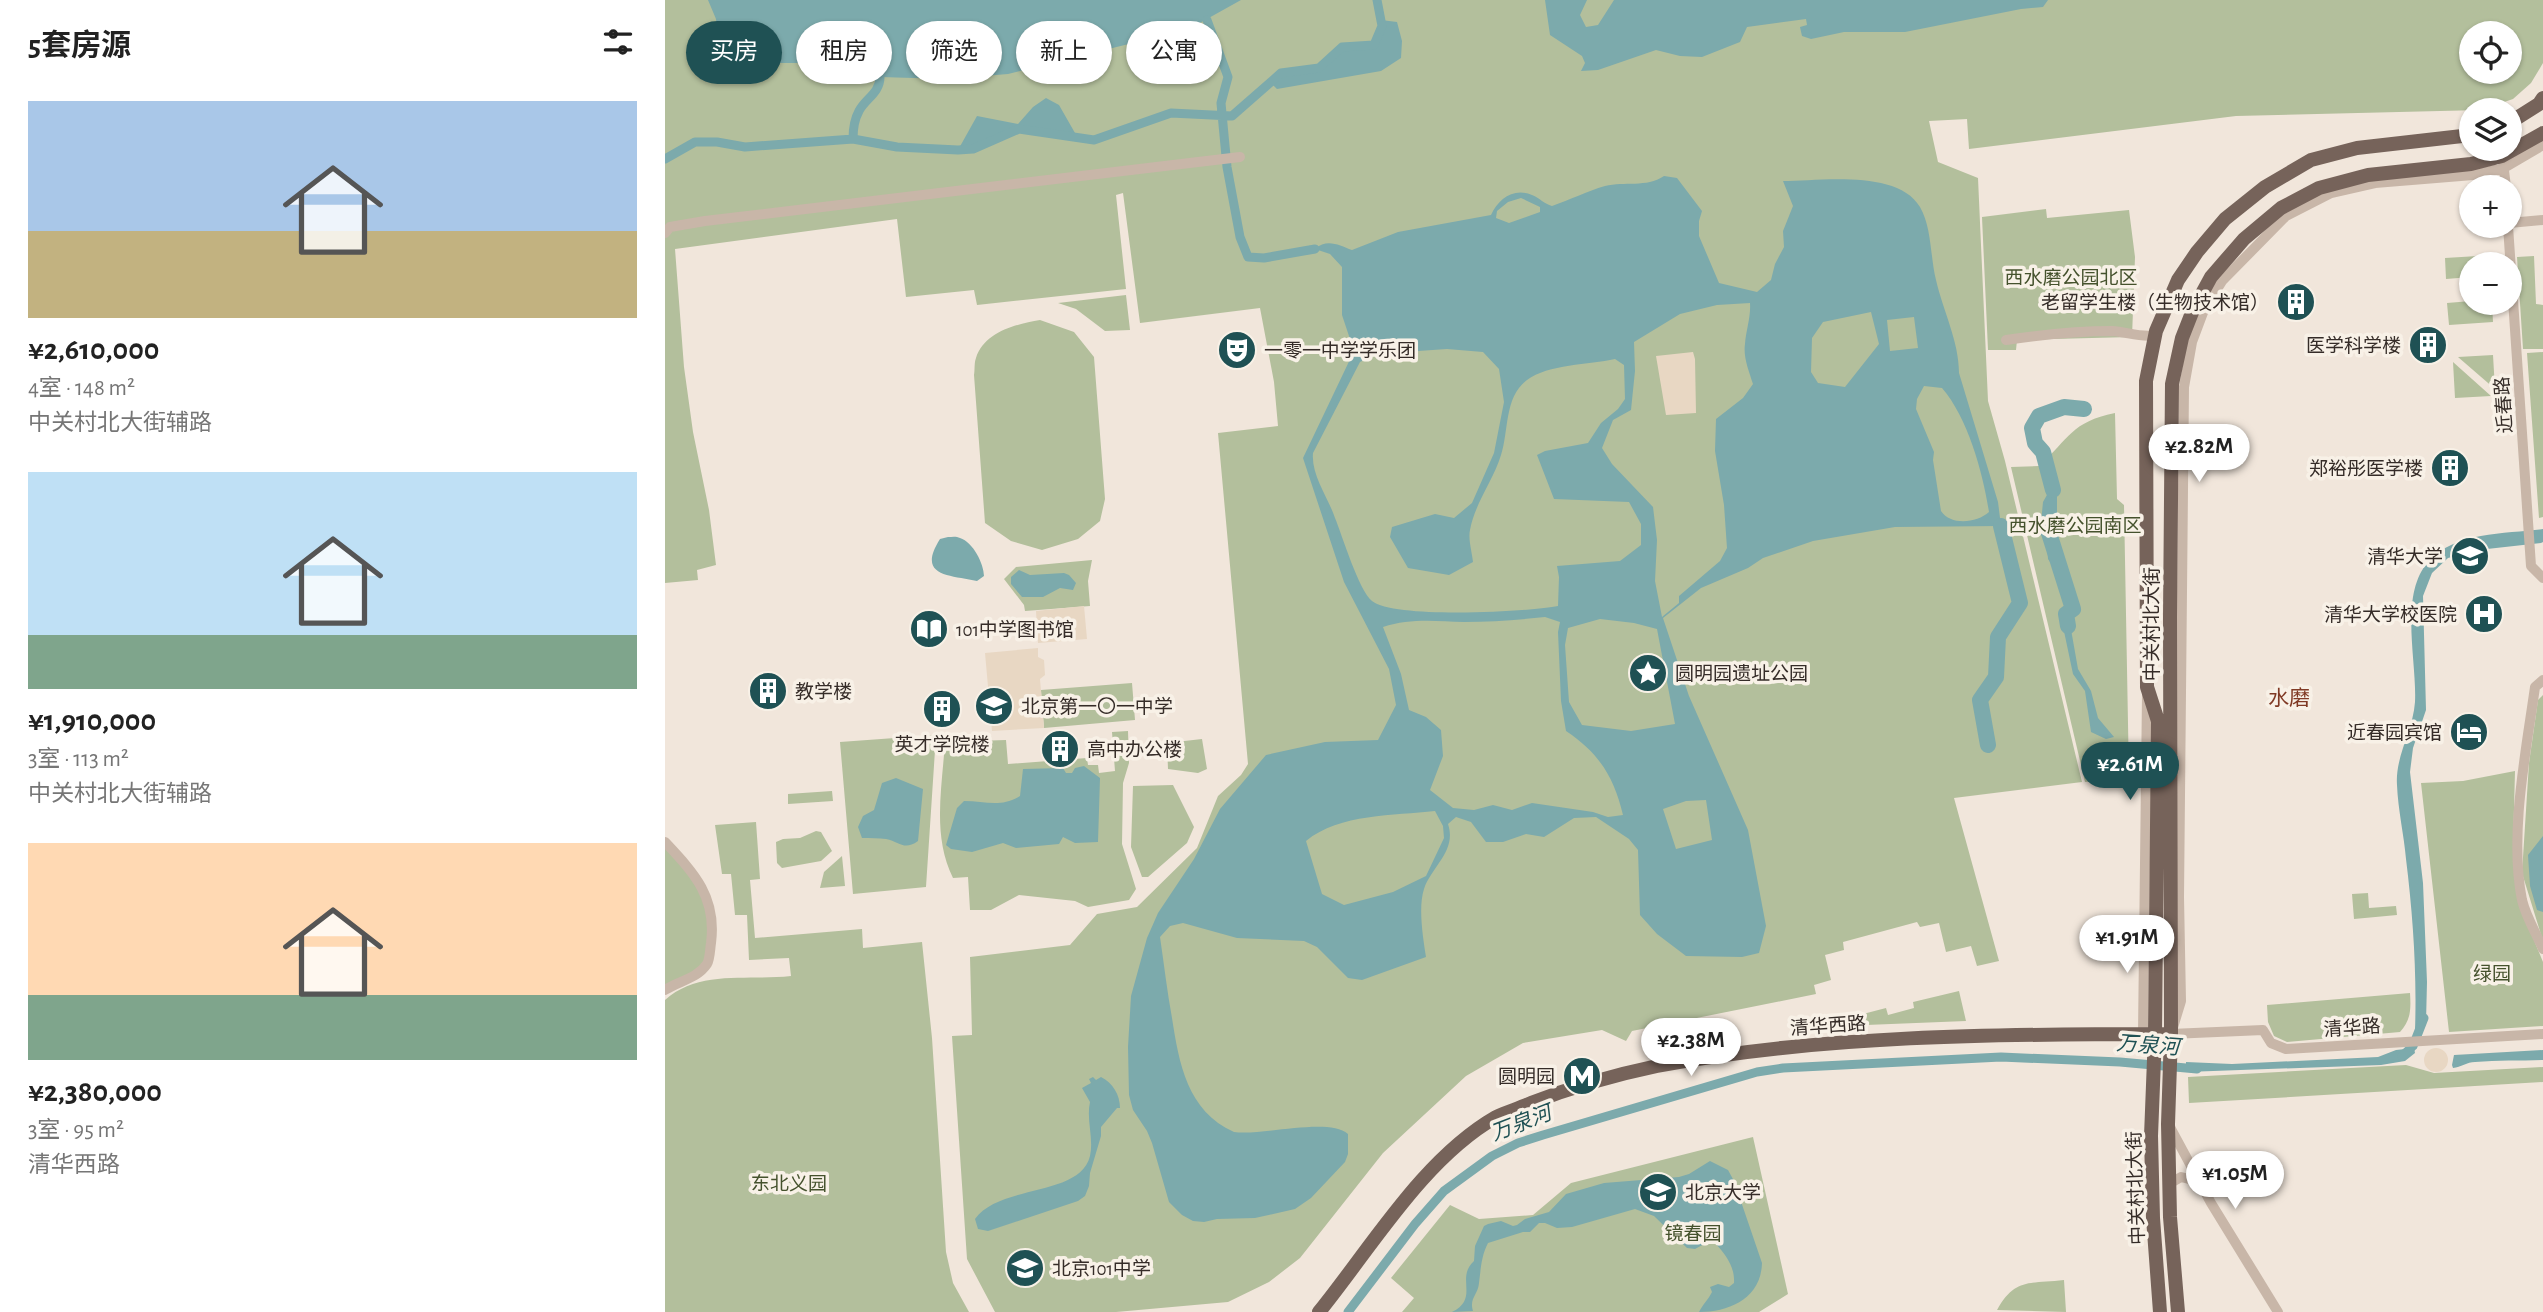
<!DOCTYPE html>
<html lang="zh">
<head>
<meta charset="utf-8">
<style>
  :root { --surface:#fff; --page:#f6f6f6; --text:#222; --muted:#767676; --accent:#1f5154 }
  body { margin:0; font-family:"Alegreya Sans","Noto Sans SC",sans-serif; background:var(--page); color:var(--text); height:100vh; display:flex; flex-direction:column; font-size:26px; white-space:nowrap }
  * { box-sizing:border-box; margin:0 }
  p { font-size:23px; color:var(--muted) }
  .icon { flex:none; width:38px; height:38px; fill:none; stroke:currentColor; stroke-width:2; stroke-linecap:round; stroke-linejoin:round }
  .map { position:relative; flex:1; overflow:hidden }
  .side { display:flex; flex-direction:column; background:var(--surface); width:665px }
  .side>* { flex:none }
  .hud { position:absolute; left:21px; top:21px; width:665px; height:63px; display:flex; gap:14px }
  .buttons { position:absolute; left:1794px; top:21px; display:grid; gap:14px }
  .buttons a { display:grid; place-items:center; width:63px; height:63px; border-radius:50%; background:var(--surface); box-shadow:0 2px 5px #0004; font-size:35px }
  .price { position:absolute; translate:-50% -60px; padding:0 16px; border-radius:24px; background:#fff; color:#222; font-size:23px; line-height:46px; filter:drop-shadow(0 2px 4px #0008) }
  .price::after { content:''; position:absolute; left:50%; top:42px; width:21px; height:16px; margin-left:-10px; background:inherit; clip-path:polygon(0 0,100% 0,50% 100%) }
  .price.active { background:var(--accent); color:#fff }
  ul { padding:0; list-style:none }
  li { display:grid; align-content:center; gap:14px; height:371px; padding:0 28px }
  li span { display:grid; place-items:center; height:217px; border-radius:0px; color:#555 }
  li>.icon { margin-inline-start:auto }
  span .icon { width:126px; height:126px; fill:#fffc; stroke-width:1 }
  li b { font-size:30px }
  h2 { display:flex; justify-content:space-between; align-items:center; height:84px; padding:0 28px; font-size:30px }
  .pill { padding:0 24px; border-radius:32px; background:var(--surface); box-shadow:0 2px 5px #0004; font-size:24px; line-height:63px }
  .pill.active { background:var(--accent); color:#fff }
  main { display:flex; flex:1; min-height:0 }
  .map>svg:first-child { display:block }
  .green { fill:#b3bf9c; fill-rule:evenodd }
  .plaza { fill:#e8d7c3 }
  .water { fill:#7caaac; fill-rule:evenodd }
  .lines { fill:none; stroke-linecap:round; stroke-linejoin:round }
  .canal { stroke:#7caaac; stroke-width:9 }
  .river { stroke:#7caaac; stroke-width:16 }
  .minor { stroke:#c8b6a8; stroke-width:10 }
  .major { stroke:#76635a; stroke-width:14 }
  .labels { text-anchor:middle; stroke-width:7; stroke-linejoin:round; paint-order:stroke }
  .park-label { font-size:19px; fill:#45522d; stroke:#f8f1e7 }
  .poi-label { font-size:19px; fill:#352c28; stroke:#f8f1e7; text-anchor:start }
  .street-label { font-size:19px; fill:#352c28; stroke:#f8f1e7 }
  .neighbourhood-label { font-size:21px; fill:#803a25; stroke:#f8f1e7 }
  .water-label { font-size:21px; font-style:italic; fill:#1f5154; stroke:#f8f1e7 }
</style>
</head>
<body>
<main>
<section class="side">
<h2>5套房源<svg class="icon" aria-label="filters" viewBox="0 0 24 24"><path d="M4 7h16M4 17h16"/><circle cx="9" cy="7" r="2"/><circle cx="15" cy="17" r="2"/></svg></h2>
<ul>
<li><span style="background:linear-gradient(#a9c7e8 60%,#c2b280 0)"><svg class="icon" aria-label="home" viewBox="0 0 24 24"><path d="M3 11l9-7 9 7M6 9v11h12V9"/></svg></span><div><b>¥2,610,000</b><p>4室 · 148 m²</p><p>中关村北大街辅路</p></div></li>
<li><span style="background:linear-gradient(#bfe0f5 75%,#7fa58c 0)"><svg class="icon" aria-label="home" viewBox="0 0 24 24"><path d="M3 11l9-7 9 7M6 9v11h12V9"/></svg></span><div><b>¥1,910,000</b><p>3室 · 113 m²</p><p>中关村北大街辅路</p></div></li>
<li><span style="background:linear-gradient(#ffd9b3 70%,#7fa58c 0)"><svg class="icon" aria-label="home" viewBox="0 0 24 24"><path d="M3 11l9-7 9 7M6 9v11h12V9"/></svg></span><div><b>¥2,380,000</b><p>3室 · 95 m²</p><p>清华西路</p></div></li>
</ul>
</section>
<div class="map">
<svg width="1878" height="1312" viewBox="0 0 1878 1312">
  <rect width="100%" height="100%" fill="#f1e6db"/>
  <path class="green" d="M0,0H1878V63L1866,83L1848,99L1816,110L1571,116L1304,149L1302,119L1264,121L1273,162L1313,178L1323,401L1340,461L1417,782L1289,798L1334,961L1312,966L1306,946L1281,952L1274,923L1255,927L1252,922L1178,942L1179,950L1160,955L1166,980L1149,985L1151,994L967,1031L961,1041L937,1030L858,1043L801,1076L718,1153L635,1258L604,1282L563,1302L451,1312H330L302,1259L287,1036L307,1035L305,957L405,945L432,914L472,907L532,848L553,796L576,775L583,764L553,433L613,426L609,382L595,308L475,323L458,193L451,195L461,289L312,305L309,290L241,297L232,219L10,249L19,367L28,432L44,510L51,565L32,570L33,580L0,583ZM1806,33H1844V72H1806Z
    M1381,209L1382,218L1464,210L1470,257L1467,337L1352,340L1351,350H1323L1317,217Z
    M1829,255L1830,264H1806V277L1781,279L1780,258Z
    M1869,256L1871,304L1878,305V349H1858L1852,257Z
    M461,295L465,330L440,331L411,309L393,303Z
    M1806,301L1827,303L1828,322L1784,325L1782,303Z
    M375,320L409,332L429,357L440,499L435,521L413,539L377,550L346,541L320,523L309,375C310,370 309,363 311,358C319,332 351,324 375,320Z
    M1878,352V517L1874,518L1862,353Z
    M1828,355L1830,389L1793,357Z
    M1788,362L1826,396L1790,398Z
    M1450,413L1452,499L1459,505L1464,778L1420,782L1346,467L1374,466C1405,438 1406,422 1450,413Z
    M427,560L423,581L425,606L360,611L359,605L339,579L351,567Z
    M467,683L470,720L379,728L376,690Z
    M1878,695V941L1857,873L1864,763L1873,700Z
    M463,731L464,763L458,783L457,844L471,889L464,900L423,907L410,901L354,895L326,910H305L303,877L288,878C267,836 277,788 280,742L341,740L343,764L422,758L423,765H433L434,773L450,771L447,732Z
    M271,735L261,887L188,894L175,742Z
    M537,739L542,769L533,773L503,769L502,743Z
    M1850,771L1848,847L1854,904L1878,962V1026L1784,1032L1756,783L1798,781Z
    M508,785L529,827L522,843L483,877H477L466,847L468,786Z
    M167,791L168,801L123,804V794Z
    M91,822L95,879L85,880L90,938L197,929L198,948L257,942L267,1038L281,1252L288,1283L304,1312H0V1000C34,969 84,981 126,976L124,958L84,960L82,915H70L66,874H57L50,825Z
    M151,831L156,832L167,851L156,861L117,868L112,863L111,842L118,839L135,838Z
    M0,842L43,898V963L0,990Z
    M177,856L180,886L155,888L159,872Z
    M1703,893L1704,908L1731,906L1732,915L1689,919L1687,894Z
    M1294,991L1301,1021L1176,1026L1175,1020L1221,1008L1223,1015L1249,1008L1248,1002Z
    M1745,993C1746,1009 1746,1020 1735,1032L1622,1042L1609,1036L1603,1022L1602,1005Z
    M1741,1065L1769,1073L1878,1067V1082L1524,1103L1523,1077Z
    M1088,1137L1123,1294L1094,1312H737L749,1298L726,1278L785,1205L814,1219L868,1215L906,1183Z
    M1399,1280L1401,1312L1332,1310C1350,1278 1364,1284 1399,1280Z"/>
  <path class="plaza" d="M1028,352L1030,359L1031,413L1001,415L991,356Z
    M419,606L422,639L373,643L371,611Z
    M373,648V657L379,660L380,675L375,679L379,728L327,731L320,653Z
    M1759 1060a12 12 0 1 1 24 0a12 12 0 1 1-24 0Z"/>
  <path class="water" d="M43,0H576L524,29L343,74L282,79L215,77L155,63H62L49,53L54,47L51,19Z
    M880,0H922L915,15L921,27L933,25L949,0H1383L1378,7L1356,9L1240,32H1179L1146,39L1137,36L1135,27L1142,25L1141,19L1082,27L1075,42L1037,57L1015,56L991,50L933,70L916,71L920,63L917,56L885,35Z
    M716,20L732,22L737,41L736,58L716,71L612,89L605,82L616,73L654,68L677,47L708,45L717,27Z
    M381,98L394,105L410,133L409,137L354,129L308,149L293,150L312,116L353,124L368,107Z
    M999,176L1012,178L1037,211L1034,221V236L1054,283L1092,292L1106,280L1110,264L1119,247L1118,231L1128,206L1118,181C1154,181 1233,169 1255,207C1267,228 1265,256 1271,280C1278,311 1294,341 1294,373L1333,502L1336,526L1230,527L1148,541L1098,558L1083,568L1036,588L998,618L1024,696L1083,830L1101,926L1094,953L1077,957L1021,956L992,934L975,915L973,850L964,839L931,817L909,818L879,837L861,834L838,842H821L806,822L791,817L783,824C792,851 767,866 759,889C753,907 758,938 761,957L697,980L683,978L652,947L639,941L572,938L518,923L505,926L495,937C499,964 502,991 507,1018C514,1063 522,1111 569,1132C598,1136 663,1117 683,1134V1154L680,1162L646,1198L630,1209L590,1218L552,1219L539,1222L528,1221L517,1215L504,1202L487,1143L482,1131L468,1110L464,1095L463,1047L466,996L482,938L493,913L529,859L555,809L601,755L660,742L713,740L731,705L724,669L679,582L638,458L689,351L677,315V267L665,254L650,249C662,238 674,245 687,250L733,232L826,215C833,199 849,187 867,195C875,198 879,204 887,206C905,200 922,191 940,186C960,181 981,188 999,176ZM856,198L875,207V212L844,223L831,218L832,211L843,202ZM1085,303C1086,317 1081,330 1080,344C1078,357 1084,371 1088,384L1078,398L1051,419L1050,451L1059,505L1062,548L1055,561L1014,596V603L997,617L990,581L992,540L988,507L947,464L937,448L948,420L966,410L970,371L969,342L1015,314L1052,305ZM1206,312L1214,344L1180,387L1153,383L1146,372L1147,338L1158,322ZM1249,317L1253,348L1225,351L1222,320ZM782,349L818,352L834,369L839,402L829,453L807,503L789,518L770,514L727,527L725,537L743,568L784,575L808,562C807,552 803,539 805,530C810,503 828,481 836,455C844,431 839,397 862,380C883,364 924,365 950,359L959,365L960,399L953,409L936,423L923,443L880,451L872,455L889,499L964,502L976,524V545L955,561L892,566L894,577L893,606C862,612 729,619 707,601C694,591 677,535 670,518C663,497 646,475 648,453L695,362L710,354ZM1259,386L1277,388C1303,418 1318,473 1324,512C1312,523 1286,526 1276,511L1268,460L1269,452L1251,409L1252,399ZM880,617L895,622L893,632L896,701L901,731C934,753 949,777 958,815L943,817L928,812L867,803L847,810L828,805L809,810L788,808L765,790L778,756L776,730L761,717L744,710L736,674L718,627C745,618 770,621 799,622C826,622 853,620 880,617ZM935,619L969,623L992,629L1010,724L966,731L917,725L904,702L900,645L903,628ZM1041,800L1047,840L1011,849L998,809L1021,801ZM770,811L778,826L779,838L761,876L728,892L679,905L657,894L641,841C675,813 729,816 770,811Z
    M1385,471L1392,492V556L1398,564L1408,611L1404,618L1413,669L1426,691L1433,718L1449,737L1441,739L1426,732L1420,691L1408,674L1396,617L1402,605L1397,579L1383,559L1382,544L1375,533L1378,502L1383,493L1382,473Z
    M1878,529V542L1876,543L1813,550L1783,558L1767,573L1758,596L1761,710L1748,748L1745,772L1758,883L1762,982L1761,1023L1758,1030H1750C1752,972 1748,916 1741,859C1739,835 1733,810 1732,785C1730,756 1748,731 1750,702C1752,661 1734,595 1763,562C1790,531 1840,534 1878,529Z
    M283,537C287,537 291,536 295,538C308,542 319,564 319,576L312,581C285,575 251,577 275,539Z
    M354,570L365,575L399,573L404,575L411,583L408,590L395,588L378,597H357L346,584V577Z
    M419,766L435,778L433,842L410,843L398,837L394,844L351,848L338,843L307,852L286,849L281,845L292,808L299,801C320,801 336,808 355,796L358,769L398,768L401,773H407L410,768Z
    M231,778L258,789L253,841C239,851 235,842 221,839C214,838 205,838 197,838L193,827L198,816L209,810L217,783Z
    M1878,836V912L1872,910L1865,886L1863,855Z
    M1749,1048L1750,1053L1740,1061L1716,1065L1521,1072V1062L1567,1064L1713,1057L1731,1050Z
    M1878,1050V1060C1855,1061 1833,1060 1810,1062C1802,1062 1796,1067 1788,1068L1787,1065L1789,1055Z
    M428,1077L431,1080L436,1077C448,1083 455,1095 455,1108H452L436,1127V1136L425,1173L424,1186L420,1196L413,1201L323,1231L313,1229L310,1219C335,1184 415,1197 425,1156C429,1138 421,1120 425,1102L417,1088L426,1083L424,1079Z
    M1045,1161L1063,1170L1069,1181L1097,1263C1096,1298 1065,1312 1034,1312C1038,1304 1043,1300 1047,1292L1045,1287L1053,1284L1064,1287L1069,1283C1070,1267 1061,1255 1050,1243L1043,1242L1030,1249L1022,1248L989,1216L970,1209L907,1227L892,1228L880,1223H874L865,1232H858L823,1243C816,1257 816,1268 814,1283C813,1295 804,1298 808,1311L787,1312C815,1298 790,1278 809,1261L810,1246L819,1226L823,1224L836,1221L848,1226L852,1225L860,1219L884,1212L901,1194L939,1183L1014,1177L1024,1174Z"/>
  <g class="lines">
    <path class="canal" d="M542,20L563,77L556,103L562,167L575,237L583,257L599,258L650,249
      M188,139C188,129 189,120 194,111C200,99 215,93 215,77
      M0,159L30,142H52L80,147L188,139L232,147L293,150L308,149L354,129L429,140L506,113L567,116L616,73L654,68L677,47L709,45L717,26L712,0
      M1737,1056L1748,1046L1759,1018
      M683,1312L750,1224L779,1191L827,1156L853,1143L878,1135L1092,1072L1118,1068L1336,1057L1455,1062L1532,1069"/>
    <path class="river" d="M1388,490L1378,452L1370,443L1367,428L1374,416L1399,407L1419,409
      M1384,533L1408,609L1401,614L1403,626
      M1323,745L1315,700L1331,677L1333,637L1355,603L1336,526"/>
    <path class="minor" d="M1878,145L1839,168L1808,175L1710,183L1666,193L1621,216L1557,281L1539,310L1527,342L1519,387L1514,897L1516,1001L1506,1034L1598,1030L1606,1043L1621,1049L1878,1034
      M1838,162L1841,187
      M1844,223L1878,220
      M1843,226L1866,566L1878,578
      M0,233L5,227L40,221L575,157
      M1341,340C1375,335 1412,331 1447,331C1462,332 1477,338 1490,335
      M1878,680L1870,687C1861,752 1844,835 1857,900C1861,917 1871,933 1878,949
      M0,842C29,873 52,897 46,943C45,949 45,959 42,964C32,979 13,981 0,990
      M1478,1034L1482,694
      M1505,1127L1546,1203L1613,1312
      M1504,1184L1516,1177L1532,1181L1535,1185"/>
    <path class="major" d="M1844,123L1874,104L1878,98
      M654,1312C706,1248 758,1159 831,1117C842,1112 855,1108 866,1103C907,1087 949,1075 992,1066C1155,1035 1334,1034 1500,1034
      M1495,1312L1488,1218L1486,1136L1490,1034L1493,721L1482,687L1481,381L1491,331L1513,280L1532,252L1560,219L1600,187L1646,160L1692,148L1806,135
      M1513,1312L1505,1217L1503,1124L1506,1034L1505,617L1507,384L1517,338L1528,310L1546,277L1579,239L1616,208L1654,188L1703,175L1806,164L1837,156L1878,133"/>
  </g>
  <defs>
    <symbol id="building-disc" viewBox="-11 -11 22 22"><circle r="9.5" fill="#1f5154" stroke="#f8f1e7"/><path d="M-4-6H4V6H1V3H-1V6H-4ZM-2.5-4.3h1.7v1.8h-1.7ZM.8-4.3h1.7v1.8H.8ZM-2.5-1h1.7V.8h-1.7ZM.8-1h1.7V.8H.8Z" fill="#fff"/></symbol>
    <symbol id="theatre-disc" viewBox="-11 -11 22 22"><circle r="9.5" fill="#1f5154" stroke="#f8f1e7"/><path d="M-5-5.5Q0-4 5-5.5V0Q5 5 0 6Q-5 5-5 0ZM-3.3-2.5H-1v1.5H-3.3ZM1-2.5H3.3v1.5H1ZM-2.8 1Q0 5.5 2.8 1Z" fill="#fff"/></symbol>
    <symbol id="university-disc" viewBox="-11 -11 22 22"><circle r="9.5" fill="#1f5154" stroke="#f8f1e7"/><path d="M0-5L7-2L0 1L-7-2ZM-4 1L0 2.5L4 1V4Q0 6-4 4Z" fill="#fff"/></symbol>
    <symbol id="hospital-disc" viewBox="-11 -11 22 22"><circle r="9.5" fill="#1f5154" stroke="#f8f1e7"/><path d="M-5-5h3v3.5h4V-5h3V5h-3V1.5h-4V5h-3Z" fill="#fff"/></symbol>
    <symbol id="library-disc" viewBox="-11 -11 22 22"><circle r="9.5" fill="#1f5154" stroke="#f8f1e7"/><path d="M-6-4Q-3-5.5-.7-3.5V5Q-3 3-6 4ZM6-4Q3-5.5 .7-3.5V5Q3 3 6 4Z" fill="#fff"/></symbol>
    <symbol id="sight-disc" viewBox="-11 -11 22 22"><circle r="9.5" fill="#1f5154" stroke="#f8f1e7"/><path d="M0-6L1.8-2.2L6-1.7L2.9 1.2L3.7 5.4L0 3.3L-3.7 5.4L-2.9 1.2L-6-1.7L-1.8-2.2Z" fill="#fff"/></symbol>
    <symbol id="school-disc" viewBox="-11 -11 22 22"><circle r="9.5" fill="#1f5154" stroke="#f8f1e7"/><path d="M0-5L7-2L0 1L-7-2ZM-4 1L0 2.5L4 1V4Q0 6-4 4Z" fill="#fff"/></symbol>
    <symbol id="hotel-disc" viewBox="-11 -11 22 22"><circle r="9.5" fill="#1f5154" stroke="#f8f1e7"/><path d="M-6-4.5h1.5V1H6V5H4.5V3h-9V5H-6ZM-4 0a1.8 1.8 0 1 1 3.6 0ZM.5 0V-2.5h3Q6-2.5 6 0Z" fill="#fff"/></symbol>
    <symbol id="metro-disc" viewBox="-11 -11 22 22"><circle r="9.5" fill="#1f5154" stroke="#f8f1e7"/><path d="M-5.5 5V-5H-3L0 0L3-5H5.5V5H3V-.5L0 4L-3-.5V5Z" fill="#fff"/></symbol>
  </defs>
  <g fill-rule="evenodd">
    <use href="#building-disc" x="1609" y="280" width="44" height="44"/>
    <use href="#building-disc" x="1741" y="323" width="44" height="44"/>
    <use href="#theatre-disc" x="550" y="328" width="44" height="44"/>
    <use href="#building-disc" x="1763" y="446" width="44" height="44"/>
    <use href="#university-disc" x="1783" y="534" width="44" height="44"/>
    <use href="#hospital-disc" x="1797" y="592" width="44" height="44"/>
    <use href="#library-disc" x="242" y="607" width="44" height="44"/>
    <use href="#sight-disc" x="961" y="651" width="44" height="44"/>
    <use href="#building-disc" x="81" y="669" width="44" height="44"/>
    <use href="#school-disc" x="307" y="684" width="44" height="44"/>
    <use href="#building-disc" x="255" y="687" width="44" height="44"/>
    <use href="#hotel-disc" x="1782" y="710" width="44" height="44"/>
    <use href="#building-disc" x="373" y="727" width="44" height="44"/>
    <use href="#metro-disc" x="895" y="1054" width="44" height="44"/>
    <use href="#university-disc" x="971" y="1170" width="44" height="44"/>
    <use href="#school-disc" x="338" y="1246" width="44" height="44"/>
  </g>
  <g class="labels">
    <g class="park-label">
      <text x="1406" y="284">西水磨公园北区</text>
      <text x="1410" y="532">西水磨公园南区</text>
      <text x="1827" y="980">绿园</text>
      <text x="124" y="1190">东北义园</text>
      <text x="1028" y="1240">镜春园</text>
    </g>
    <g class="poi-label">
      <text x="1604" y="309" text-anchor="end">老留学生楼（生物技术馆）</text>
      <text x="1736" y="352" text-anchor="end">医学科学楼</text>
      <text x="599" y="357">一零一中学学乐团</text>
      <text x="1758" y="475" text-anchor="end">郑裕彤医学楼</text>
      <text x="1778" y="563" text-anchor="end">清华大学</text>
      <text x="1792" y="621" text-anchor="end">清华大学校医院</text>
      <text x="291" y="636">101中学图书馆</text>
      <text x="1010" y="680">圆明园遗址公园</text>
      <text x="130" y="698">教学楼</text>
      <text x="356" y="713">北京第一〇一中学</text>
      <text x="1777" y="739" text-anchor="end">近春园宾馆</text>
      <text x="277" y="751" text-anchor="middle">英才学院楼</text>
      <text x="422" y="756">高中办公楼</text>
      <text x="890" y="1083" text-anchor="end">圆明园</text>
      <text x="1020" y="1199">北京大学</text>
      <text x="387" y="1275">北京101中学</text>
    </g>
    <g class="street-label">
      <text transform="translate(1838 405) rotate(-94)" y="7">近春路</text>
      <text transform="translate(1486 624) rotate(-90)" y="7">中关村北大街</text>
      <text transform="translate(1163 1025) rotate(-4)" y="7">清华西路</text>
      <text transform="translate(1687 1027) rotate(-4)" y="7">清华路</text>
      <text transform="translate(1470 1188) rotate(-92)" y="7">中关村北大街</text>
    </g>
    <g class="neighbourhood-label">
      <text x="1624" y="705">水磨</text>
    </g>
    <g class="water-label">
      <text transform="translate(1483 1045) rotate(4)" y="7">万泉河</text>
      <text transform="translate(856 1123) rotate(-21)" y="7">万泉河</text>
    </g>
  </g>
</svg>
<div class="buttons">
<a><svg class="icon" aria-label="locate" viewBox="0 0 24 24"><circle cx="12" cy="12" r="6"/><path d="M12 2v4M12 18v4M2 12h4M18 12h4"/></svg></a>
<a><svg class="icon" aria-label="layers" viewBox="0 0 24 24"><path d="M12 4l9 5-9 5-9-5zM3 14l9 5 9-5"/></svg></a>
<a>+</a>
<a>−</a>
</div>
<b class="price" style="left:1534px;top:484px">¥2.82M</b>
<b class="price active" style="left:1465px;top:802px">¥2.61M</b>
<b class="price" style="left:1462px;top:975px">¥1.91M</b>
<b class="price" style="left:1026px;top:1078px">¥2.38M</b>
<b class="price" style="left:1570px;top:1211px">¥1.05M</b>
<div class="hud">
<a class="pill active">买房</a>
<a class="pill">租房</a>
<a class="pill">筛选</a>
<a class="pill">新上</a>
<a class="pill">公寓</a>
</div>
</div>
</main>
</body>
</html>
